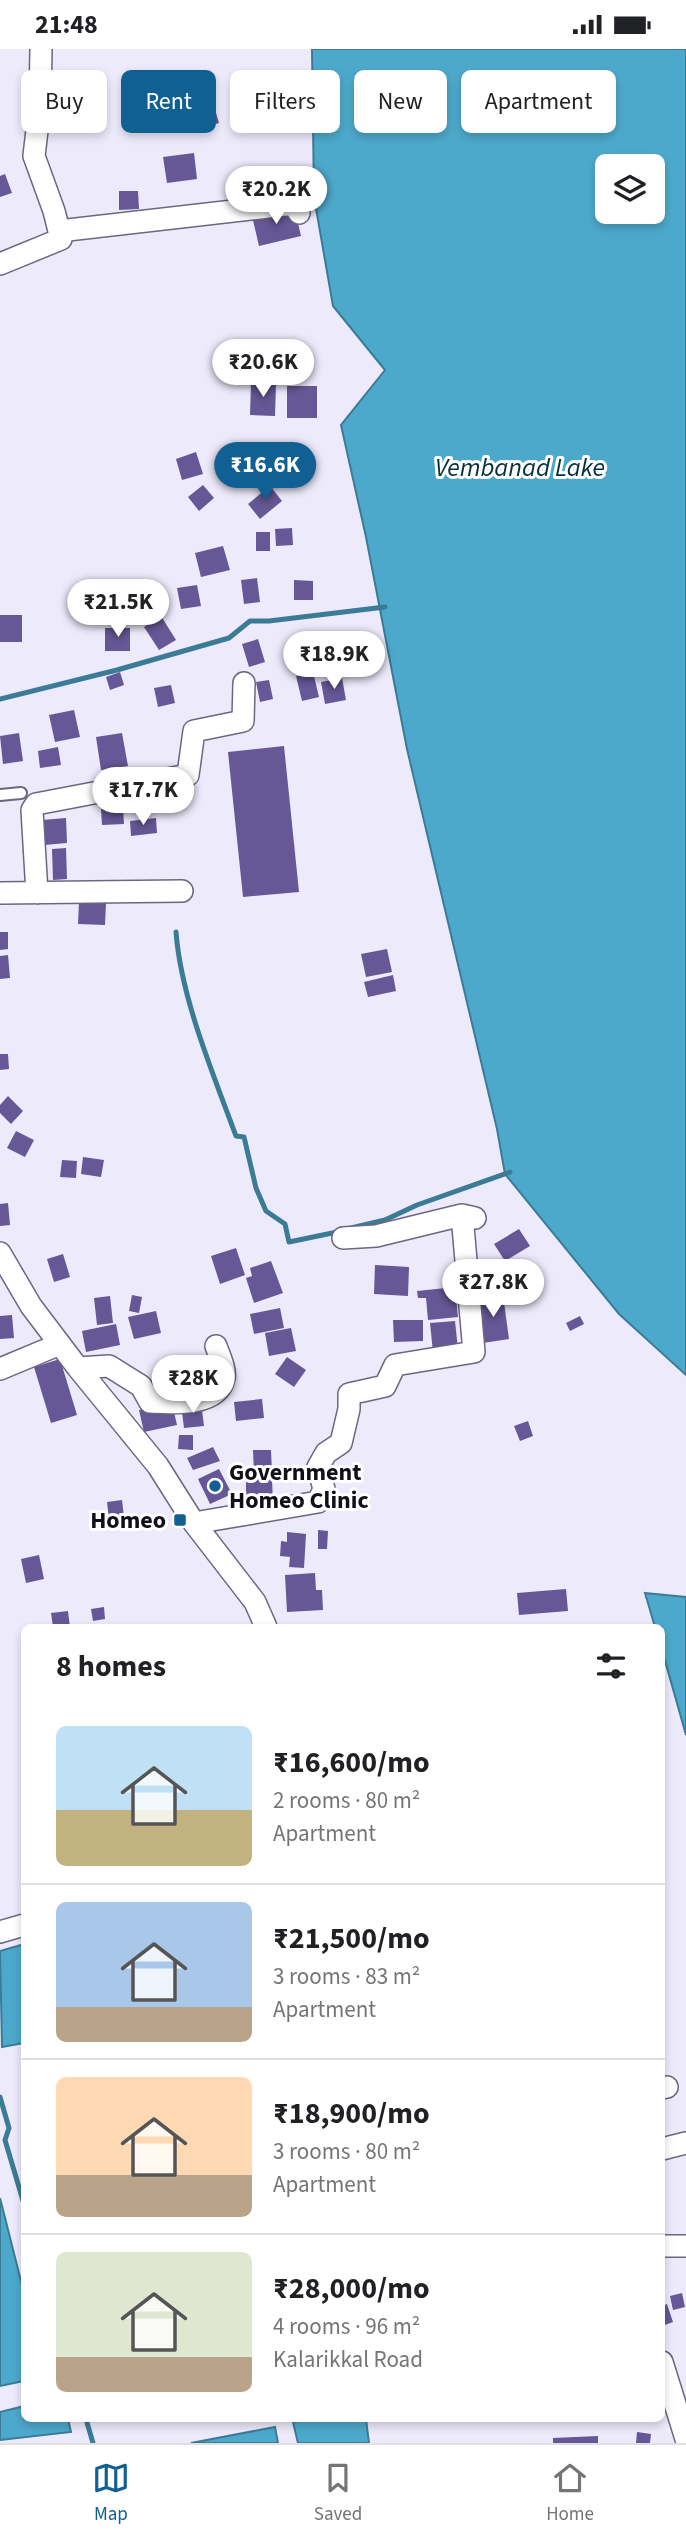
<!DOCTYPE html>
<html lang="en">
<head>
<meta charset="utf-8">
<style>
  :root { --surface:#fff; --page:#f6f6f6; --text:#202124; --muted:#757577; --line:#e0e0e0; --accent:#116093 }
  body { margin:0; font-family:"Source Sans 3",sans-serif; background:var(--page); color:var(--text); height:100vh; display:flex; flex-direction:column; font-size:26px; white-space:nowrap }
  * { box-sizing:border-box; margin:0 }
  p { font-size:23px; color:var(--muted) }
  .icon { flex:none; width:38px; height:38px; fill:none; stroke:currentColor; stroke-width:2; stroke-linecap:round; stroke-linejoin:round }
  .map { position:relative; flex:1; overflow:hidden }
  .drawer { position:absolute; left:21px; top:1575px; width:644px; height:798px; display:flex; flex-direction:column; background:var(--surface); border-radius:10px; box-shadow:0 4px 10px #0003 }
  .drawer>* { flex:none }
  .banner { position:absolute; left:21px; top:21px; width:644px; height:63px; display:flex; gap:14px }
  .fabs { position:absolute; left:595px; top:105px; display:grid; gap:14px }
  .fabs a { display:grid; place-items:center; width:70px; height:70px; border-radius:10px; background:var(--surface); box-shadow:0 4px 10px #0003; font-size:35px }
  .price { position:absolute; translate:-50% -60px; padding:0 16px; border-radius:24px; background:#fff; color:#222; font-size:23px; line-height:46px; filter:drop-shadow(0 2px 4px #0008) }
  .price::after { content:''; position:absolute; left:50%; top:42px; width:21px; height:16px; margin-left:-10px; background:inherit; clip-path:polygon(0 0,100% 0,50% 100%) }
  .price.current { background:var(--accent); color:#fff }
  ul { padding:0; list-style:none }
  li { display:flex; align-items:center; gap:21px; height:175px; padding:0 35px }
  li+li { border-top:2px solid var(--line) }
  li span { display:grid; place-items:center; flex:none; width:196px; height:140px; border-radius:10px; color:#555 }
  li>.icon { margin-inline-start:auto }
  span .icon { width:84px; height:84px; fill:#fffc; stroke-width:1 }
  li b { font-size:30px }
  h2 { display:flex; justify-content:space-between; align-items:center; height:84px; padding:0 35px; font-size:30px }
  .tag { padding:0 24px; border-radius:10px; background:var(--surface); box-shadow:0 4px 10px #0003; font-size:24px; line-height:63px }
  .tag.current { background:var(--accent); color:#fff }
  .status { display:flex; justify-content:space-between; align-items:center; height:49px; padding:0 35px; background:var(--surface); direction:ltr }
  .status svg { height:19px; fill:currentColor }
  .tabs { display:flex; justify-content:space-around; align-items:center; height:98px; border-top:2px solid var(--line); background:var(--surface); font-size:19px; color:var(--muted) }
  .tabs a { display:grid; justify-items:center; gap:4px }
  .tabs .current { color:var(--accent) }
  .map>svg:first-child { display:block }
  .water { fill:#4da9cb; stroke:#3b7b96; stroke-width:2; fill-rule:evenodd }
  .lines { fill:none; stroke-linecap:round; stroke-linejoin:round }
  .stream { stroke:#3b7b96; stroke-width:5 }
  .building { fill:#665796 }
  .lane-casing { stroke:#6c6681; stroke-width:14 }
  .street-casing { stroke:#6c6681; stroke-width:24 }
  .lane { stroke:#fff; stroke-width:10 }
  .street { stroke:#fff; stroke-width:21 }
  .poi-dot { fill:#116093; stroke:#fff; stroke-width:2.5 }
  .labels { text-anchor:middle; stroke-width:6; stroke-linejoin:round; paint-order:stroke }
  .poi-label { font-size:24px; font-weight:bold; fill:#110f19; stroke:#fff; text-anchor:start }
  .water-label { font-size:26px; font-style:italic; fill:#04303f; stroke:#fff }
</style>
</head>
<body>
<div class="status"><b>21:48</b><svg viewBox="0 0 49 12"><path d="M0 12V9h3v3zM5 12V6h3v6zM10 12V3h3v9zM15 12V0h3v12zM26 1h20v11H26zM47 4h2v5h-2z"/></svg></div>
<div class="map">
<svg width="686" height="2394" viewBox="0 0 686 2394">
  <rect width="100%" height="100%" fill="#edeafc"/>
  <path class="water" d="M312,0H686V1326L619,1265L505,1125L497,1080L407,700L366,488L341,376L385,321L333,257L314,148ZM607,117H653V163H607Z
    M645,1544L686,1548V1686L662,1601V1578H655Z
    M24,1895V1994L2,1998L0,1902Z
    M0,2149L24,2244V2332L0,2337Z
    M24,2357V2370H68L71,2383L0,2391V2363Z
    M314,2370H366L369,2394H298L293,2373Z
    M275,2378L278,2394H191Z"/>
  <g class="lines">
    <path class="stream" d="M0,650L117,621L229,589L250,572H269L385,558
      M176,883C181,949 213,1024 236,1087L244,1088L256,1139L266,1162L285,1175L289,1193L342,1182
      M351,1179L385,1171L417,1156L510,1123
      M0,2048L9,2079L5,2091L24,2155
      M86,2370L93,2394"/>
  </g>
  <path class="building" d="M206,30L219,74L190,83L185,68L191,67L186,52L181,53L177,38Z
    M155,35L159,56L140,59L137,38Z
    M194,104L197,130L167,134L163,108Z
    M5,125L12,144L0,148V127Z
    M119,142H138L139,160L119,161Z
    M294,157L301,187L259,197L252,167Z
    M251,333L276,334L275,367L250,366Z
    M287,337H317V369H287Z
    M196,403L203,425L182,431L176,410Z
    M203,436L214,449L199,462L188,448Z
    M270,437L282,452L260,470L248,455Z
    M292,479L293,496L276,497L275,480Z
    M256,483H270V502H256Z
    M223,497L230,521L201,528L195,504Z
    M257,529L260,553L244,555L241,531Z
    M294,531L313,532V551H294Z
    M197,536L201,557L181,560L177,539Z
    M0,566H22V593H0Z
    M161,567L176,591L159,601L144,578Z
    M105,579H130V602H105Z
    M258,590L265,613L249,618L242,595Z
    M120,623L124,636L110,641L106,628Z
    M313,623L319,648L302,652L296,627Z
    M342,629L346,651L325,655L321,633Z
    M269,631L273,650L260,653L256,633Z
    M171,636L175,654L158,658L154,639Z
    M74,661L80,688L55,693L49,666Z
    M19,684L23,712L3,715L0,687Z
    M122,684L128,717L101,721L96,688Z
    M284,697L299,843L243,848L228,703Z
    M58,698L61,716L40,719L38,702Z
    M123,759L124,775L102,776L101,760Z
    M66,769L67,794L44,796L42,771Z
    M156,769L157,784L131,787L130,772Z
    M66,799L67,830L53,831L52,800Z
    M79,853L106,854L105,876L78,875Z
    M0,883H8V900L0,901Z
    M387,900L392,923L366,928L361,905Z
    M8,906L10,929L0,930V907Z
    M393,926L396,942L368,948L364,933Z
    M0,1005H8L9,1020L0,1021Z
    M8,1047L23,1062L11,1075L0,1064V1056Z
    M16,1082L34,1091L25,1108L7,1099Z
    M83,1108L104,1111L101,1128L81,1125Z
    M62,1111L77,1112L76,1129L60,1128Z
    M8,1154L10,1176L0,1177V1155Z
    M519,1180L530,1197L505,1212L494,1195Z
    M236,1199L245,1226L220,1235L211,1207Z
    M63,1205L70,1228L54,1233L47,1210Z
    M271,1212L283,1244L254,1254L246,1229L252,1227L250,1219Z
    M375,1216L409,1218L408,1247L374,1245Z
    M446,1239H455L458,1268L428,1271L426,1249H418L417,1242Z
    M132,1246L142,1248L139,1264L129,1262Z
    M503,1246L509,1290L483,1294L477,1250Z
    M110,1247L113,1274L97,1276L94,1249Z
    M280,1259L284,1279L254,1285L250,1265Z
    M156,1262L161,1284L134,1290L128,1268Z
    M12,1266L14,1289L0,1290V1267Z
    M580,1267L584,1275L570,1282L566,1274Z
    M393,1271H423V1292L394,1293Z
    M455,1272L458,1300L433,1303L430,1274Z
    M116,1275L120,1296L86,1303L82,1282Z
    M291,1279L296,1302L269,1307L265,1284Z
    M287,1308L306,1321L294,1338L275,1325Z
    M60,1310L77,1366L51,1374L34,1318Z
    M151,1334H168V1346H151Z
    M262,1350L264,1369L236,1372L234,1353Z
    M201,1353L204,1377L184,1379L181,1355Z
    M172,1354L177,1376L144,1383L139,1361Z
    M528,1372L533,1387L520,1392L514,1377Z
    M179,1386H193V1401L178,1400Z
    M213,1398L220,1412L193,1421L187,1409Z
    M253,1401H271L272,1424H254Z
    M219,1420L232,1445L210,1455L198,1430Z
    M246,1430H272L273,1454L246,1455Z
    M122,1451L124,1468L109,1470L107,1453Z
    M318,1481L328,1482L327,1500H318Z
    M287,1483L306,1485L304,1519L289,1518L290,1508L280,1507L281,1492L287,1493Z
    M39,1506L44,1530L26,1534L21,1510Z
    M315,1524L316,1541H322L323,1561L287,1563L285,1526Z
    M566,1540L568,1562L519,1566L517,1544Z
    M104,1558L105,1570L93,1572L91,1560Z
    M68,1562L70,1578H53L51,1564Z
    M682,2244L685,2258L673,2261L670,2247Z
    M667,2255L673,2273L662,2277V2257Z
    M637,2383L651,2385L650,2394H636Z
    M598,2387V2394H553V2389Z"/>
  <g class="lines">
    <defs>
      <path id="lane" d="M0,746L21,744"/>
      <path id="street" d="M59,182L294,155L299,164
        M0,215L61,190L54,162L34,107L40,56L41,0
        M0,844L182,842
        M37,844L32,761L36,755L188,726L194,682L243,672L244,634
        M343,1189L376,1187L462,1166L475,1169
        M0,1204L31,1257L78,1319L158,1417L194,1474L255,1553L266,1578
        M78,1319L109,1317L141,1337L150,1353C171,1354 218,1358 224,1329C226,1320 219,1306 216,1297
        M0,1320L60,1295
        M194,1474L318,1453L324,1440L318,1418L326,1404L341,1394L349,1360V1345L385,1337L395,1316L474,1303L462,1166
        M0,1883L24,1876
        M662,2039L667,2038
        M662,2100L686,2094
        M662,2197H686
        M662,2313L686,2390"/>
    </defs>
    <use href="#lane" class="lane-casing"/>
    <use href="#street" class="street-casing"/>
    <use href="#lane" class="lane"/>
    <use href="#street" class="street"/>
  </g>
  <g class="poi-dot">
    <circle cx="215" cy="1437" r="7"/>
    <rect x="173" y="1464" width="14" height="14" rx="3.5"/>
  </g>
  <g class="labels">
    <g class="poi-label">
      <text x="229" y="1431">Government<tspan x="229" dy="28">Homeo Clinic</tspan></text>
      <text x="166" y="1479" text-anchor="end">Homeo</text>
    </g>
    <g class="water-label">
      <text x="520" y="427">Vembanad Lake</text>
    </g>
  </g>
</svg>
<div class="fabs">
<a><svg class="icon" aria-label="layers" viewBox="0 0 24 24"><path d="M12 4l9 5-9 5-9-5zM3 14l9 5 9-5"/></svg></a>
</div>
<b class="price" style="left:276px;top:177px">₹20.2K</b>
<b class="price" style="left:263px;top:350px">₹20.6K</b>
<b class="price current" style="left:265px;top:453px">₹16.6K</b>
<b class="price" style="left:118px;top:590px">₹21.5K</b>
<b class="price" style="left:334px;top:642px">₹18.9K</b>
<b class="price" style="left:143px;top:778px">₹17.7K</b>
<b class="price" style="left:493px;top:1270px">₹27.8K</b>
<b class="price" style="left:193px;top:1366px">₹28K</b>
<div class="banner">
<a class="tag">Buy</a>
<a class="tag current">Rent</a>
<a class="tag">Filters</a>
<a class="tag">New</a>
<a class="tag">Apartment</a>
</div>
<section class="drawer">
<h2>8 homes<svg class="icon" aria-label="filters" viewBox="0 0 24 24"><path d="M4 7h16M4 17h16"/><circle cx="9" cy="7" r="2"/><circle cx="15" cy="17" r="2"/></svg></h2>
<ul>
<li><span style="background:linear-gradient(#bfe0f5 60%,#c2b280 0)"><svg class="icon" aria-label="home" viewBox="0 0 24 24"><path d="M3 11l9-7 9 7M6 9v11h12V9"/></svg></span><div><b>₹16,600/mo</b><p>2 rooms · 80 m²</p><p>Apartment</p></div></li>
<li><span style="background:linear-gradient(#a9c7e8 75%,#b9a48a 0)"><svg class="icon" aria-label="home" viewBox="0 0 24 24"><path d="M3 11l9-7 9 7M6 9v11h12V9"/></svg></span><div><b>₹21,500/mo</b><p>3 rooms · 83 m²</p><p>Apartment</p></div></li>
<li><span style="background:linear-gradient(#ffd9b3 70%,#b9a48a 0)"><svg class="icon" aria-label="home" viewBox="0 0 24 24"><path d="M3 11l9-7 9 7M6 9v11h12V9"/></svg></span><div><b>₹18,900/mo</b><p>3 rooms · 80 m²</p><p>Apartment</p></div></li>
<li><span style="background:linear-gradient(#dfe7d0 75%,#b9a48a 0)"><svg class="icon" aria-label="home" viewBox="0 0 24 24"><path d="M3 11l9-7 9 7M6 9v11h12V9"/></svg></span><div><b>₹28,000/mo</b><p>4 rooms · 96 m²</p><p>Kalarikkal Road</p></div></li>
</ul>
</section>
</div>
<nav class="tabs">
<a class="current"><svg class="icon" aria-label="map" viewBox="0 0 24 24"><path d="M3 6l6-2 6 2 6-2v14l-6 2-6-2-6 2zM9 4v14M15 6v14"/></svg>Map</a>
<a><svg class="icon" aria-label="saved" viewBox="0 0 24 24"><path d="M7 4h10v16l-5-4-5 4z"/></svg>Saved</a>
<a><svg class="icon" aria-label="home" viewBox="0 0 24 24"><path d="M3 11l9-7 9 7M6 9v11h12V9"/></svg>Home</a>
</nav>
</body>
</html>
